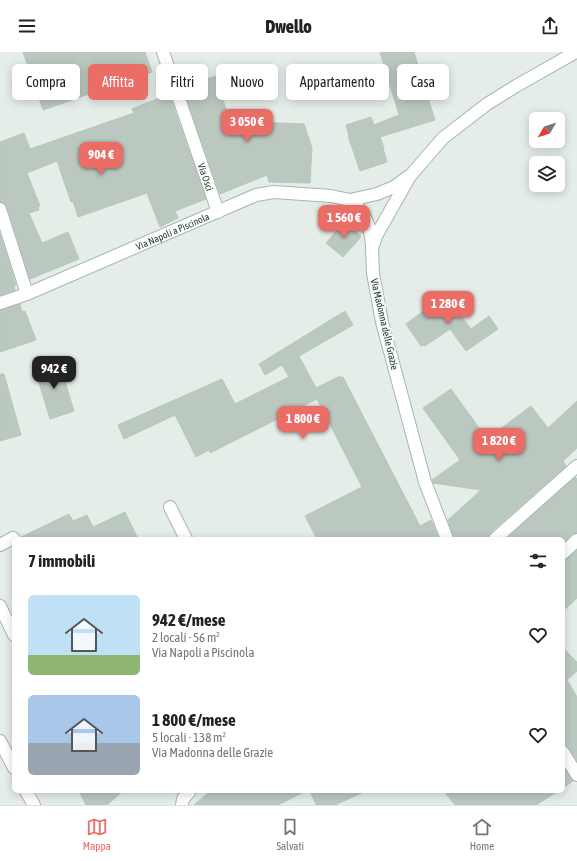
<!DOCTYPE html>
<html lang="it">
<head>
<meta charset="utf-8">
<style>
  :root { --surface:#fff; --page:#f2f2f2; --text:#222; --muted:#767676; --line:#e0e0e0; --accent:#ea6d66 }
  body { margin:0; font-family:"Asap Condensed",sans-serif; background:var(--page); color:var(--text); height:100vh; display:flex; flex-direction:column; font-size:15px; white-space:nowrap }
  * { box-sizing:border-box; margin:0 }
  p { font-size:13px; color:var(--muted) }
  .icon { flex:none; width:22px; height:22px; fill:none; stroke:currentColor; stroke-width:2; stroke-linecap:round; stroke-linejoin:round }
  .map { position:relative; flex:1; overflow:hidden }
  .drawer { position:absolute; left:12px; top:485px; width:553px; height:256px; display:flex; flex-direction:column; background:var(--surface); border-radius:6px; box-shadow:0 2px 10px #0003 }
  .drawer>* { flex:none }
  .guide { position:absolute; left:12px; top:12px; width:553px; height:36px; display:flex; gap:8px }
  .needle { width:26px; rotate:231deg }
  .tools { position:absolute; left:529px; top:60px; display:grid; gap:8px }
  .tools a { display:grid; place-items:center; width:36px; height:36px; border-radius:6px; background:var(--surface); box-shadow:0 2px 10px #0003; font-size:20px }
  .price { position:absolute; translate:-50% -34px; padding:0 9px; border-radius:8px; background:var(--accent); color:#fff; font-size:13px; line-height:26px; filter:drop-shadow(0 1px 2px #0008) }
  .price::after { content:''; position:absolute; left:50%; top:24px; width:12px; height:9px; margin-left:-6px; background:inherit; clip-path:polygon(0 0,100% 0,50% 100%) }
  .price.current { background:#222; color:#fff }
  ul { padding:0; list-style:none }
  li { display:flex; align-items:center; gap:12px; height:100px; padding:0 16px }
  li span { display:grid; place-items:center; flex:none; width:112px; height:80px; border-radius:6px; color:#555 }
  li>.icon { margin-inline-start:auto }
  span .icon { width:48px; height:48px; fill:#fffc; stroke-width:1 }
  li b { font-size:17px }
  h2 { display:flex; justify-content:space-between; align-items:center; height:48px; padding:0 16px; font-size:17px }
  .chip { padding:0 14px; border-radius:6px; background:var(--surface); box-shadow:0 2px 10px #0003; font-size:14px; line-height:36px }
  .chip.current { background:var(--accent); color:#fff }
  header { display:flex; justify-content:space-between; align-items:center; height:52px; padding:0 16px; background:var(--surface); font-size:18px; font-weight:800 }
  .tabs { display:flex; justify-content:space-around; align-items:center; height:56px; border-top:1px solid var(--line); background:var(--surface); font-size:11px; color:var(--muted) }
  .tabs a { display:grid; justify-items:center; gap:2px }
  .tabs .current { color:var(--accent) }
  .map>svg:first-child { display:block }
  .building { fill:#bbc8c0; stroke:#b8c7be }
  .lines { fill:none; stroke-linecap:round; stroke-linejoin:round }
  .minor-casing { stroke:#a8b5ae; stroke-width:14 }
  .minor { stroke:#fff; stroke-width:12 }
  .labels { text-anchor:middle; stroke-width:4; stroke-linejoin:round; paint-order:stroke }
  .street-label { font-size:10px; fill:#253f33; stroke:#f6faf7 }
</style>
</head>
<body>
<header><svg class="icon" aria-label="menu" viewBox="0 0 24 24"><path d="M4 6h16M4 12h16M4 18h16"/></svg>Dwello<svg class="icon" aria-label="share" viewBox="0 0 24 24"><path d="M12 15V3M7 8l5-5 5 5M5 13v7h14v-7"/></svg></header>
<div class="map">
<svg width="577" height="753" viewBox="0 0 577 753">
  <rect width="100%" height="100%" fill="#e5ede8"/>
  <path class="building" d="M23,0H145L152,20L43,58Z
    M380,0H414L435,68L380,85L384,96H383L387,110L360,119L348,84H349L346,73L371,65L374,73L399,63Z
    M215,24L230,69L304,72L312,96L310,131L269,130L267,123L220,142L183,36Z
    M169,42L206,147L175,159L178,166L160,175L147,141L78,165L73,149L71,150L57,109L27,121L40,154L38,155L39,158L29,161L42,191L68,180L79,207L30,227L7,155L5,151L0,150V90L24,81L30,97L134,61L132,57Z
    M346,168L361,185L343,205L326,191Z
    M0,182L16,233L14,234L15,238L0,243Z
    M445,243L471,277L489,264L498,277L466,299L450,277L425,294L424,293L421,294L406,272Z
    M20,252L22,260L25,259L36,288L0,300V258Z
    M345,259L353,273L299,304L316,336L340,324V326L343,325L420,474L431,468L439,487H317L305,464L362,435L317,347L210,401L209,398L196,405L175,363L124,387L118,373L222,327L235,352L289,325L282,313L265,323L259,312Z
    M59,310L74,359L50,367L35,317Z
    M0,322H4L21,383L0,389Z
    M451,337L487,387L531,354L548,376L577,349V396L563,409L566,414L490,481L488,487H454L448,468L481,438L433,431L432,428L460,408L423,356Z
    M575,425L577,427V481L572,482L563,491V487H506Z
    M125,460L138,487H21V485L69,462L73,469L87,463L93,475Z
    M577,498V546L563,559V508L568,506Z
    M563,596L577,610V619L567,628L577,645V709L569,696L563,693Z
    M563,714L573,729L563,736Z
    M79,739H123L107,753H86Z
    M210,739H306L278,753H194Z
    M310,739H366L335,753H316Z
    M444,739H558L536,753H455Z"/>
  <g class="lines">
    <defs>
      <g id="minor">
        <path id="s1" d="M163,0L218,160"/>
        <path d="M350,148C365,159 371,175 372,194"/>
        <path d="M0,157L27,242"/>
        <path id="s2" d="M0,251L27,242L256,143L274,140L331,144L350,148L377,142L394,135L409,124"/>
        <path d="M170,455L186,487"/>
        <path d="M447,487L425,430L382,270L373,221L372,197L376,184L410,124L443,86L487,52L516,34L576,0"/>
        <path d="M495,487L577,414"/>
        <path d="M0,493L13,486L14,487"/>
        <path d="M563,501L577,488"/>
        <path d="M0,554L14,583"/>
        <path d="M0,689L14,716"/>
        <path d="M563,700L577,723"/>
        <path d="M26,739L34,753"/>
        <path d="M182,753L183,747L190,739"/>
      </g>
    </defs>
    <use href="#minor" class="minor-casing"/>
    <use href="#minor" class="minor"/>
  </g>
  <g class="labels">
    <g class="street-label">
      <text dy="4" stroke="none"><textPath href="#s1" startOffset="132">Via Osci</textPath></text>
      <text dy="4" stroke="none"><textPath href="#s2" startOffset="187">Via Napoli a Piscinola</textPath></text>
      <text transform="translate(385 272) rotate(77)" y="4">Via Madonna delle Grazie</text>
    </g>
  </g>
</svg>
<div class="tools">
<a><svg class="needle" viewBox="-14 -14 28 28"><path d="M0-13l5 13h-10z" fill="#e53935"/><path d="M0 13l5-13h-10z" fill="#767676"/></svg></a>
<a><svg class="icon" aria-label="layers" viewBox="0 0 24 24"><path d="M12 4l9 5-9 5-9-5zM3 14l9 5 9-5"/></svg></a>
</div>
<b class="price" style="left:247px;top:91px">3 050 €</b>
<b class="price" style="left:101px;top:124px">904 €</b>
<b class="price" style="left:344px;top:187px">1 560 €</b>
<b class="price" style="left:448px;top:273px">1 280 €</b>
<b class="price current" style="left:54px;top:338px">942 €</b>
<b class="price" style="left:303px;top:388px">1 800 €</b>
<b class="price" style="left:499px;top:410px">1 820 €</b>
<div class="guide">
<a class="chip">Compra</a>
<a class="chip current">Affitta</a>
<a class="chip">Filtri</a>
<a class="chip">Nuovo</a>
<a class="chip">Appartamento</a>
<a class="chip">Casa</a>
</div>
<section class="drawer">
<h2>7 immobili<svg class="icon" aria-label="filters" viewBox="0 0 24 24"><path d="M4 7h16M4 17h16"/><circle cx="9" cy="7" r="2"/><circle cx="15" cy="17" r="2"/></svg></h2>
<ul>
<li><span style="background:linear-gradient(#bfe0f5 75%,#8fb573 0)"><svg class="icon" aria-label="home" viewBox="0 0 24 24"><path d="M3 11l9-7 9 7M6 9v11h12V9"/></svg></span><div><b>942 €/mese</b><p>2 locali · 56 m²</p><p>Via Napoli a Piscinola</p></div><svg class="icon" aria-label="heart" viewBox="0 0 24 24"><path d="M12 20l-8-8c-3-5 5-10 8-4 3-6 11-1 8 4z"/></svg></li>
<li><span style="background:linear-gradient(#a9c7e8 60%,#9aa5b1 0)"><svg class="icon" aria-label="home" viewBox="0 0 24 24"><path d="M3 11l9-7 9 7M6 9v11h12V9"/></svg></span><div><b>1 800 €/mese</b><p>5 locali · 138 m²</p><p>Via Madonna delle Grazie</p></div><svg class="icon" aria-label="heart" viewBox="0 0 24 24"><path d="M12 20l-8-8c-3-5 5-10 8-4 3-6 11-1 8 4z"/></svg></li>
</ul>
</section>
</div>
<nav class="tabs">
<a class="current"><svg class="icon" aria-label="map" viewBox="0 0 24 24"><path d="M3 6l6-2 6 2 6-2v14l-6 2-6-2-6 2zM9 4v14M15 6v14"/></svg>Mappa</a>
<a><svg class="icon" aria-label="saved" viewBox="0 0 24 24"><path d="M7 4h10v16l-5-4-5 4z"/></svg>Salvati</a>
<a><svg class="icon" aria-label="home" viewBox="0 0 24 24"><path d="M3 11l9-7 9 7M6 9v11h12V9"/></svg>Home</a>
</nav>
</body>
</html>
